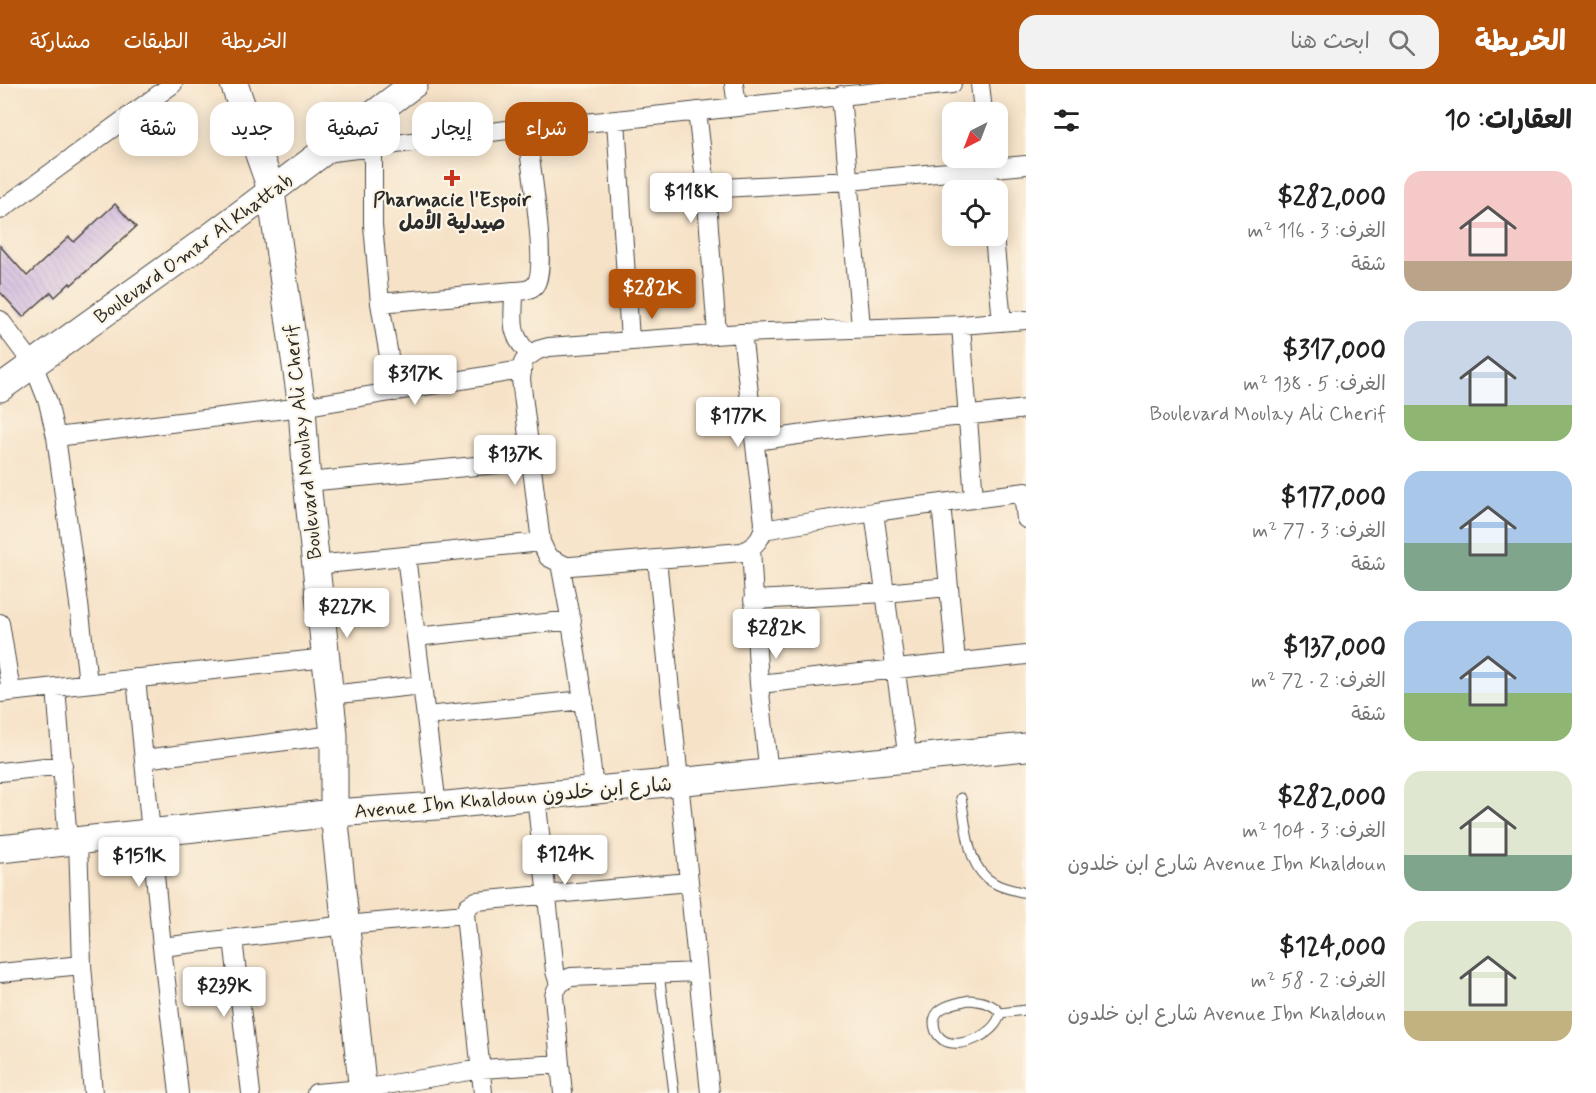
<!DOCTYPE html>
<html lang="ar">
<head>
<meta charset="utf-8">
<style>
  :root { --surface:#fff; --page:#f2f2f2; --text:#222; --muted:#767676; --accent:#b45309 }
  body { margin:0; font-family:Mynerve,"Playpen Sans Arabic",sans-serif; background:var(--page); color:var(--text); direction:rtl; height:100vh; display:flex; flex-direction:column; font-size:22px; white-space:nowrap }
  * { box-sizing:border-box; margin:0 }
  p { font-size:20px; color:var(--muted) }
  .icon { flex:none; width:33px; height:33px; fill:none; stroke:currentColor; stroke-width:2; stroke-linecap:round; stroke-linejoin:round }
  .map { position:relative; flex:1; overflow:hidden; direction:ltr }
  .sheet { display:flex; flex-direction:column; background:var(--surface); width:570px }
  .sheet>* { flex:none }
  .hud { position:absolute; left:18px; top:18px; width:570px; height:54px; direction:rtl; display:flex; gap:12px }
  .needle { width:39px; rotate:222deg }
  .controls { position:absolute; left:942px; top:18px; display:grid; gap:12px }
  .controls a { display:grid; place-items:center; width:66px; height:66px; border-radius:12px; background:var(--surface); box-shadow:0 3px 15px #0003; font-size:30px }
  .price { position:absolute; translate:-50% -51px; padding:0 14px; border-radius:6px; background:#fff; color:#222; font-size:20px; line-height:39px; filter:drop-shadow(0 2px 3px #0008) }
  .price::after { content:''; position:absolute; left:50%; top:36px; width:18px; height:14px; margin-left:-9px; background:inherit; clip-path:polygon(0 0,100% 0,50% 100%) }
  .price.active { background:var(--accent); color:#fff }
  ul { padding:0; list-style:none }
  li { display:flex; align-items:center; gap:18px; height:150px; padding:0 24px }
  li span { display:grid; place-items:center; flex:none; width:168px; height:120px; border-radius:18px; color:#555 }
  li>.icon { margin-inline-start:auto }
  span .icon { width:72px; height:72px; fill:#fffc; stroke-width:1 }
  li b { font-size:26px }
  h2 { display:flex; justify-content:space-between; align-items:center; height:72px; padding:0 24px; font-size:26px }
  .tag { padding:0 21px; border-radius:18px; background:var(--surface); box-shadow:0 3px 15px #0003; font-size:21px; line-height:54px }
  .tag.active { background:var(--accent); color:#fff }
  header { display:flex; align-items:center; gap:36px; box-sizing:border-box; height:84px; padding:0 30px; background:var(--accent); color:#fff }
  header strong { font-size:28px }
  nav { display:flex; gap:33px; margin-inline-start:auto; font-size:21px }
  .search { width:420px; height:54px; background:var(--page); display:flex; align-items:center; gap:15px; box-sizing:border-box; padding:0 21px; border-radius:18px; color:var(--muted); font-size:22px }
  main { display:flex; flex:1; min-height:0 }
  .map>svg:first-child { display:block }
  .building { fill:url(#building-back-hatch) }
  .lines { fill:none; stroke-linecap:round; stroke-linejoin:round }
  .lane-casing { stroke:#494642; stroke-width:11 }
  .street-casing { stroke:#494642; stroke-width:20 }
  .secondary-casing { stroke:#494642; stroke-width:29 }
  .lane { stroke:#fff; stroke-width:9 }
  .street { stroke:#fff; stroke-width:18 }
  .secondary { stroke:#fff; stroke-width:27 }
  .poi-dot { fill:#c8321e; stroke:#fcf5e5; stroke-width:2 }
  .labels { text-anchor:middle; stroke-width:4.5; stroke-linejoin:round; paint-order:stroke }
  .poi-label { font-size:20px; font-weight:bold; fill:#2b2b2b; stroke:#fcf5e5 }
  .street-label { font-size:20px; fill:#2b2b2b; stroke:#fcf5e5 }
</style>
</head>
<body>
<header>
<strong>الخريطة</strong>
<div class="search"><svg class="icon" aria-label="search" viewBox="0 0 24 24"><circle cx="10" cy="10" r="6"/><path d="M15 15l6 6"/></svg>ابحث هنا</div>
<nav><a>الخريطة</a><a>الطبقات</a><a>مشاركة</a></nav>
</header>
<main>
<section class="sheet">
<h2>العقارات: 10<svg class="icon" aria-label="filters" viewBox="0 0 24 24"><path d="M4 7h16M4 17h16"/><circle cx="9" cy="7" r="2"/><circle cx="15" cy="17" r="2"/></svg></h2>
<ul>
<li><span style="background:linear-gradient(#f6c9c9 75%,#b9a48a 0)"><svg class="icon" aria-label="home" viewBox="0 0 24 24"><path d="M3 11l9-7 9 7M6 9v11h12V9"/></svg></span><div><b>$282,000</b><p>الغرف: 3 · 116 m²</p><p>شقة</p></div></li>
<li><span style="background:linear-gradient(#c9d6e8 70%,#8fb573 0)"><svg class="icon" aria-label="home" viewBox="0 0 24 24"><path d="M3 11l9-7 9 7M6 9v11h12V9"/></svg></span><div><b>$317,000</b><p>الغرف: 5 · 138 m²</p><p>Boulevard Moulay Ali Cherif</p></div></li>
<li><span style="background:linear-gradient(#a9c7e8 60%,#7fa58c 0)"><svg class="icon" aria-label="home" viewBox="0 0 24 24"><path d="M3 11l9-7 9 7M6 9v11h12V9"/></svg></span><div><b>$177,000</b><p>الغرف: 3 · 77 m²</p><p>شقة</p></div></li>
<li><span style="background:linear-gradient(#a9c7e8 60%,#8fb573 0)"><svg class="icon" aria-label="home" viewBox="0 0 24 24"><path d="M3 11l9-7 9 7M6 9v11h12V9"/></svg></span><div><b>$137,000</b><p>الغرف: 2 · 72 m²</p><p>شقة</p></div></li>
<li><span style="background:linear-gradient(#dfe7d0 70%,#7fa58c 0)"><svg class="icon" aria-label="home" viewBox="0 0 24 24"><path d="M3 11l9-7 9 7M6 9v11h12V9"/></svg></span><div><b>$282,000</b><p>الغرف: 3 · 104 m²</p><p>Avenue Ibn Khaldoun شارع ابن خلدون</p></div></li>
<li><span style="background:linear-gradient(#dfe7d0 75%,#c2b280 0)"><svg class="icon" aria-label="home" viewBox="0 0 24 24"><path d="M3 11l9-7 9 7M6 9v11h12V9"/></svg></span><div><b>$124,000</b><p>الغرف: 2 · 58 m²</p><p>Avenue Ibn Khaldoun شارع ابن خلدون</p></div></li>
</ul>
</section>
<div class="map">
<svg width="1026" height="1009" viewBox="0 0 1026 1009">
  <defs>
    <pattern id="building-back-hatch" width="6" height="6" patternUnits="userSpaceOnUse" patternTransform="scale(1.5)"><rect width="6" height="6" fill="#ceb5e0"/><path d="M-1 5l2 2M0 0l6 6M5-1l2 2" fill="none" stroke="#a793b6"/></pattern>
  </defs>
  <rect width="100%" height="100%" fill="#fcf5e5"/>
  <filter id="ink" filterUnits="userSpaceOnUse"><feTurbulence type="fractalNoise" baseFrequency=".0167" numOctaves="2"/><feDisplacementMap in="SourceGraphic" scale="12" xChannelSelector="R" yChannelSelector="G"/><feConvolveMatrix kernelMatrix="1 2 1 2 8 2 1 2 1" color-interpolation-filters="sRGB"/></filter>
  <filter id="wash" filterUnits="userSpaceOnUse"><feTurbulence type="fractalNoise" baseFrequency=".008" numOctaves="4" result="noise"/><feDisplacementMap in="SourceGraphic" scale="24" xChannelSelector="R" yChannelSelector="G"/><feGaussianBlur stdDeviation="1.35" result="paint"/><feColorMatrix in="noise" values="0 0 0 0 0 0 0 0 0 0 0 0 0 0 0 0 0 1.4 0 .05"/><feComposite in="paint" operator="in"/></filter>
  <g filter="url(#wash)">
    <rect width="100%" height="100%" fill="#f6e2c7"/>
    <g id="blocks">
      <path class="building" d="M115,120L136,143L71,201L70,199L55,213L51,208L23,233L0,208V162L27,192L69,153L74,158Z"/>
    </g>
  </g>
  <g filter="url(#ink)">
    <use href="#blocks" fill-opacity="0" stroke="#494642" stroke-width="1.5"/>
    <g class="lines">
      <defs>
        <path id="lane" d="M961,714C967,743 966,784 994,799C1004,805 1015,806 1026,809
          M659,889L674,1009
          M969,916C981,917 993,919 1000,929C998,949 960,967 943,956C939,953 936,949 935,945C929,923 953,920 969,916Z
          M1000,929L1026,926"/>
        <path id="street" d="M734,0L737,23
          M980,0L983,28
          M841,11L861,243
          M697,27L706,105L717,250
          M616,36L630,256
          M526,45C529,70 549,185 535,201C530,207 521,207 514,207C514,236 508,249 530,271
          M373,62V141L380,219L395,308
          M325,69L507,46L616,36L952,0
          M987,74L990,106
          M706,105L848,97L1026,81
          M0,126L173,0
          M994,152L1002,238
          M380,219L514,207
          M0,236L33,280L48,318L56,353L79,520L88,599
          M961,241L974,415
          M742,249L764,439C763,454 756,462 742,468L571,482H566L548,473L541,458L521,295L523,279L526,274L538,266L549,263Z
          M742,249L961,241L1026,236
          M56,353L302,323L521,286
          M755,357L826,347L1026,325
          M307,398L529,377
          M1023,409L1026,435
          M941,419L956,578
          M874,428L908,676
          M763,446L874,428L1026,408
          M751,464L759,600L769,690
          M406,472L437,722
          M657,475L710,1009
          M560,479C575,555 586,629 594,706
          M316,481L541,458
          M753,516L885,509L948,503
          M0,539L11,607
          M416,553L572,536
          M136,594L162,863L179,1009
          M759,600L1026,571
          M56,603L68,758
          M0,609L326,574
          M330,611L422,601
          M426,632L584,616
          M144,675L334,651
          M0,688L63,681
          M536,712L555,887L559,900
          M78,757L82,881L93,1009
          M233,855L251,1009
          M162,863L346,841L465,830
          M0,889L82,881
          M560,980L563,1009
          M316,1009L362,1005L481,985L560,980L554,912C557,902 561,897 571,893L698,888
          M483,1009L465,830L468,822L476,817L689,798"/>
        <path id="secondary" d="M234,0L267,93L271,108L302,323L307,398L334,651V729L363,1009
          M0,304L209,154L414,0
          M0,765L334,729L437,722L1026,663"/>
      </defs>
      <use href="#lane" class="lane-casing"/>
      <use href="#street" class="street-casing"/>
      <use href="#secondary" class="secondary-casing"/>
      <use href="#lane" class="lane"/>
      <use href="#street" class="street"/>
      <use href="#secondary" class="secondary"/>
    </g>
  </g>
  <path class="poi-dot" d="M449 85h6v6h6v6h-6v6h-6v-6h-6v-6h6z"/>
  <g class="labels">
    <g class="poi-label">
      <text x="452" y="122">Pharmacie l'Espoir<tspan x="452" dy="23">صيدلية الأمل</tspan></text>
    </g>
    <g class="street-label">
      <text transform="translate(193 164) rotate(-36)" y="7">Boulevard Omar Al Khattab</text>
      <text transform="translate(302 358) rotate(-96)" y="7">Boulevard Moulay Ali Cherif</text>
      <text transform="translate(513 713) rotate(-5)" y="7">Avenue Ibn Khaldoun شارع ابن خلدون</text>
    </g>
  </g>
</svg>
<div class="controls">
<a><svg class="needle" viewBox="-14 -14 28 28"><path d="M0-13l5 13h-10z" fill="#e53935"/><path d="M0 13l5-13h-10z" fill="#767676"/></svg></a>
<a><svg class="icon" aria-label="locate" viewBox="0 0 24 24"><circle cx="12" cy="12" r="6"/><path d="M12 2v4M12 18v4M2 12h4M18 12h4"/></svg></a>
</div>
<b class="price" style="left:691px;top:140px">$118K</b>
<b class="price active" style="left:652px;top:236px">$282K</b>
<b class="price" style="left:415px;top:322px">$317K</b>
<b class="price" style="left:738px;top:364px">$177K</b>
<b class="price" style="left:515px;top:402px">$137K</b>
<b class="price" style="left:347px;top:555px">$227K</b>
<b class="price" style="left:776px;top:576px">$282K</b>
<b class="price" style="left:565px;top:802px">$124K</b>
<b class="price" style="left:139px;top:804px">$151K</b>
<b class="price" style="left:224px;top:934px">$239K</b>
<div class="hud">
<a class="tag active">شراء</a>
<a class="tag">إيجار</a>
<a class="tag">تصفية</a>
<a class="tag">جديد</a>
<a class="tag">شقة</a>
</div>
</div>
</main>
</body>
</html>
